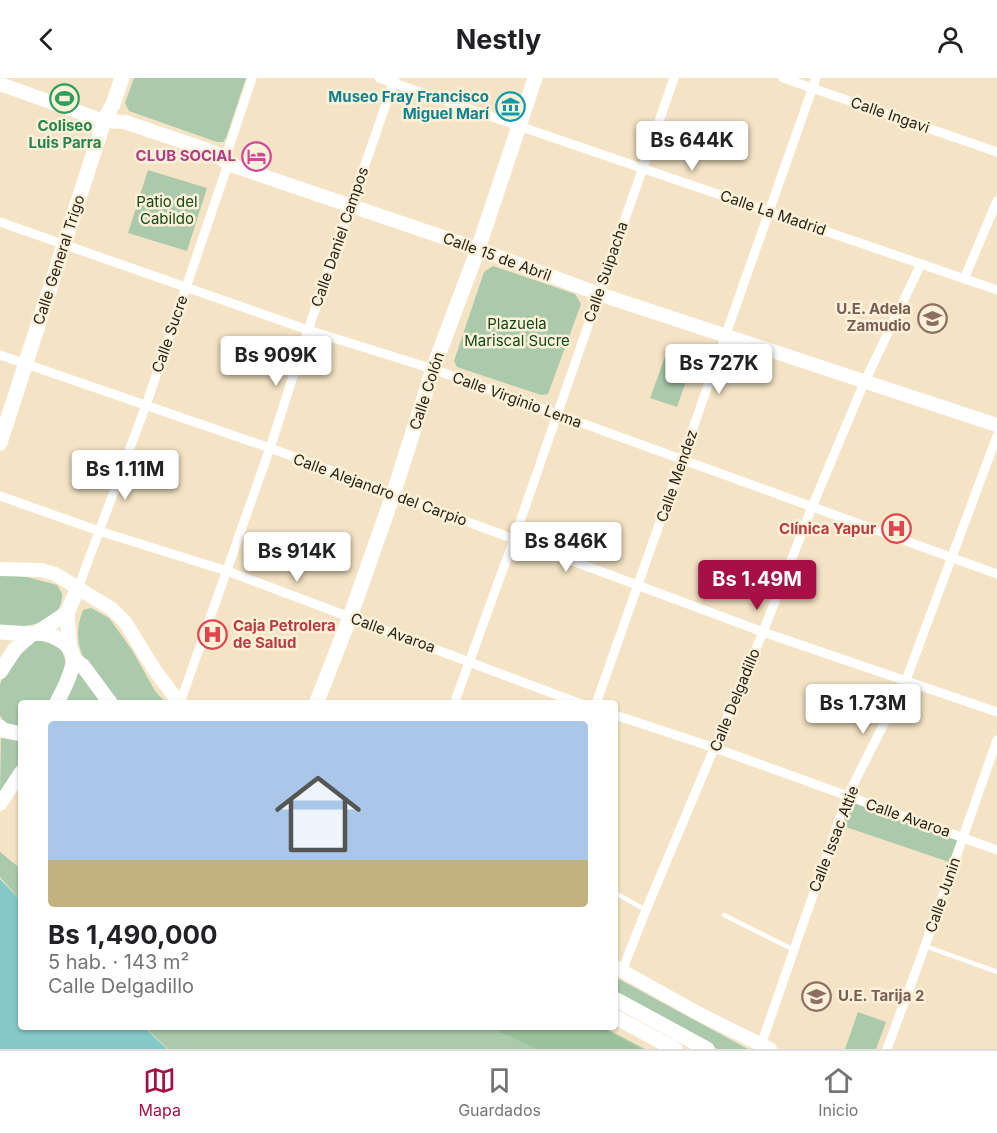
<!DOCTYPE html>
<html lang="es">
<head>
<meta charset="utf-8">
<style>
  :root { --surface:#fff; --page:#f6f6f6; --text:#202124; --muted:#757577; --line:#e0e0e0; --accent:#a61047 }
  body { margin:0; font-family:Inter,sans-serif; background:var(--page); color:var(--text); height:100vh; display:flex; flex-direction:column; font-size:22px; white-space:nowrap }
  * { box-sizing:border-box; margin:0 }
  p { font-size:20px; color:var(--muted) }
  .icon { flex:none; width:33px; height:33px; fill:none; stroke:currentColor; stroke-width:2; stroke-linecap:round; stroke-linejoin:round }
  .map { position:relative; flex:1; overflow:hidden }
  .side { position:absolute; left:18px; top:622px; width:600px; height:330px; display:flex; flex-direction:column; background:var(--surface); border-radius:6px; box-shadow:0 2px 4px #0004 }
  .side>* { flex:none }
  .price { position:absolute; translate:-50% -51px; padding:0 14px; border-radius:6px; background:#fff; color:#222; font-size:20px; line-height:39px; filter:drop-shadow(0 2px 3px #0008) }
  .price::after { content:''; position:absolute; left:50%; top:36px; width:18px; height:14px; margin-left:-9px; background:inherit; clip-path:polygon(0 0,100% 0,50% 100%) }
  .price.current { background:var(--accent); color:#fff }
  ul { padding:0; list-style:none }
  li { display:grid; align-content:center; gap:12px; height:318px; padding:0 30px }
  li+li { border-top:2px solid var(--line) }
  li span { display:grid; place-items:center; height:186px; border-radius:6px; color:#555 }
  li>.icon { margin-inline-start:auto }
  span .icon { width:108px; height:108px; fill:#fffc; stroke-width:1 }
  li b { font-size:26px }
  header { display:flex; justify-content:space-between; align-items:center; height:78px; padding:0 30px; background:var(--surface); font-size:27px; font-weight:700 }
  .menu { display:flex; justify-content:space-around; align-items:center; height:84px; border-top:2px solid var(--line); background:var(--surface); font-size:16px; color:var(--muted) }
  .menu a { display:grid; justify-items:center; gap:3px }
  .menu .current { color:var(--accent) }
  .map>svg:first-child { display:block }
  .green { fill:#abcaab }
  .forest { fill:#9bc19a }
  .water { fill:#84c8c7 }
  .lines { fill:none; stroke-linecap:round; stroke-linejoin:round }
  .lane { stroke:#fff; stroke-width:4.5 }
  .street { stroke:#fff; stroke-width:9 }
  .secondary { stroke:#fff; stroke-width:14 }
  .primary { stroke:#fff; stroke-width:15 }
  .labels { text-anchor:middle; stroke-width:5; stroke-linejoin:round; paint-order:stroke }
  .culture-label { font-size:15px; font-weight:bold; fill:#0d838f; stroke:#fef1d9; text-anchor:end }
  .street-label { font-size:15px; fill:#282217; stroke:#fef1d9 }
  .leisure-label { font-size:15px; font-weight:bold; fill:#27864d; stroke:#fef1d9 }
  .hotel-label { font-size:15px; font-weight:bold; fill:#b23c85; stroke:#fef1d9; text-anchor:end }
  .park-label { font-size:15px; fill:#114917; stroke:#fef1d9 }
  .education-label { font-size:15px; font-weight:bold; fill:#785e54; stroke:#fef1d9; text-anchor:end }
  .health-label { font-size:15px; font-weight:bold; fill:#be3a42; stroke:#fef1d9; text-anchor:end }
</style>
</head>
<body>
<header><svg class="icon" aria-label="back" viewBox="0 0 24 24"><path d="M15 5l-7 7 7 7"/></svg>Nestly<svg class="icon" aria-label="person" viewBox="0 0 24 24"><circle cx="12" cy="8" r="4"/><path d="M4 21q1-7 8-7t8 7"/></svg></header>
<div class="map">
<svg width="997" height="971" viewBox="0 0 997 971">
  <rect width="100%" height="100%" fill="#f4e4c5"/>
  <path class="green" d="M134,0H246L226,60L223,64H217L129,33L125,25Z
    M148,92L207,110L187,173L128,155Z
    M493,188L575,216L581,226L548,316L541,317L457,289L454,283L484,194Z
    M665,279L691,289L677,329L650,320Z
    M7,497L27,499L57,507L62,516C63,547 23,550 0,548V498Z
    M91,530L109,540L132,572L155,613L166,625H118C93,596 67,573 83,532Z
    M43,561L61,570L66,585L51,626H21V649C13,647 3,646 0,637V607L3,598L31,564Z
    M77,592L104,626H61Z
    M1,660L21,663V682L0,716Z
    M848,721L959,759L949,784L837,746Z
    M0,774L21,791V823L0,799Z
    M615,899L748,971H717L615,916Z
    M858,934L886,944L876,971H845Z
    M146,950H605L645,971H168Z"/>
  <path class="forest" d="M492,950H602L641,971H537Z"/>
  <path class="water" d="M0,801L21,823V950H145L167,971H0Z"/>
  <g class="lines">
    <path class="lane" d="M615,815L646,832
      M724,837L794,872
      M925,868L997,894"/>
    <path class="street" d="M379,0L997,212
      M783,0L997,74
      M0,144L308,252L433,291L997,496
      M964,201L997,123
      M0,277L270,370L763,554L997,634
      M0,418L99,453L227,493L581,626
      M78,510L146,327L228,86V72L252,0
      M180,625L270,370L308,252L395,0
      M454,626L514,461L674,0
      M596,626L816,0
      M615,637L715,670L997,772
      M622,893L646,832L763,554L812,429L864,305L921,186
      M761,967L847,719L906,602L997,358
      M887,971L925,868L997,662"/>
    <path class="secondary" d="M0,6L104,43L125,44L213,74L228,86L478,171L599,216L997,347
      M0,491L41,492L55,496L112,531L125,544L154,591L180,626
      M0,726L21,694
      M615,889L703,938L770,971"/>
    <path class="primary" d="M0,365L104,43L113,26L122,0
      M67,535L70,572
      M0,554L32,556
      M38,554L67,535L78,510
      M73,580L83,588L111,626
      M0,594L15,571L32,556C46,553 72,563 73,580C74,592 62,615 56,626
      M316,626L350,539L393,417L433,291L478,171L535,0
      M0,649L3,652L21,656
      M615,921L707,971
      M615,939L675,971"/>
  </g>
  <defs>
    <symbol id="stadium-ring" viewBox="-11 -11 22 22"><circle r="9.5" fill="#fef1d9" stroke="#2e9e5b" stroke-width="1.5"/><path d="M0-5a6.5 5 0 1 0 0 10a6.5 5 0 1 0 0-10ZM-3.5-1.8h7v3.6h-7Z" fill="#2e9e5b"/></symbol>
    <symbol id="museum-ring" viewBox="-11 -11 22 22"><circle r="9.5" fill="#fef1d9" stroke="#0f9aa8" stroke-width="1.5"/><path d="M0-6L6-3V-2H-6V-3ZM-5-1h2V3h-2ZM-1-1h2V3h-2ZM3-1h2V3H3ZM-6 4H6V6H-6Z" fill="#0f9aa8"/></symbol>
    <symbol id="hotel-ring" viewBox="-11 -11 22 22"><circle r="9.5" fill="#fef1d9" stroke="#d1479c" stroke-width="1.5"/><path d="M-6-4.5h1.5V1H6V5H4.5V3h-9V5H-6ZM-4 0a1.8 1.8 0 1 1 3.6 0ZM.5 0V-2.5h3Q6-2.5 6 0Z" fill="#d1479c"/></symbol>
    <symbol id="school-ring" viewBox="-11 -11 22 22"><circle r="9.5" fill="#fef1d9" stroke="#8d6e63" stroke-width="1.5"/><path d="M0-5L7-2L0 1L-7-2ZM-4 1L0 2.5L4 1V4Q0 6-4 4Z" fill="#8d6e63"/></symbol>
    <symbol id="hospital-ring" viewBox="-11 -11 22 22"><circle r="9.5" fill="#fef1d9" stroke="#e0444e" stroke-width="1.5"/><path d="M-5-5h3v3.5h4V-5h3V5h-3V1.5h-4V5h-3Z" fill="#e0444e"/></symbol>
  </defs>
  <g fill-rule="evenodd">
    <use href="#stadium-ring" x="48" y="4" width="33" height="33"/>
    <use href="#museum-ring" x="494" y="12" width="33" height="33"/>
    <use href="#hotel-ring" x="240" y="62" width="33" height="33"/>
    <use href="#school-ring" x="916" y="224" width="33" height="33"/>
    <use href="#hospital-ring" x="880" y="434" width="33" height="33"/>
    <use href="#hospital-ring" x="196" y="540" width="33" height="33"/>
    <use href="#school-ring" x="800" y="902" width="33" height="33"/>
  </g>
  <g class="labels">
    <g class="culture-label">
      <text x="489" y="24">Museo Fray Francisco<tspan x="489" dy="17">Miguel Marí</tspan></text>
    </g>
    <g class="street-label">
      <text transform="translate(890 37) rotate(19)" y="5">Calle Ingavi</text>
      <text transform="translate(773 135) rotate(19)" y="5">Calle La Madrid</text>
      <text transform="translate(340 159) rotate(-71)" y="5">Calle Daniel Campos</text>
      <text transform="translate(497 179) rotate(20)" y="5">Calle 15 de Abril</text>
      <text transform="translate(59 182) rotate(-72)" y="5">Calle General Trigo</text>
      <text transform="translate(606 194) rotate(-71)" y="5">Calle Suipacha</text>
      <text transform="translate(170 256) rotate(-71)" y="5">Calle Sucre</text>
      <text transform="translate(427 313) rotate(-72)" y="5">Calle Colón</text>
      <text transform="translate(517 322) rotate(20)" y="5">Calle Virginio Lema</text>
      <text transform="translate(677 398) rotate(-71)" y="5">Calle Mendez</text>
      <text transform="translate(380 412) rotate(20)" y="5">Calle Alejandro del Carpio</text>
      <text transform="translate(393 555) rotate(20)" y="5">Calle Avaroa</text>
      <text transform="translate(735 622) rotate(-68)" y="5">Calle Delgadillo</text>
      <text transform="translate(908 740) rotate(19)" y="5">Calle Avaroa</text>
      <text transform="translate(834 761) rotate(-69)" y="5">Calle Issac Attie</text>
      <text transform="translate(943 817) rotate(-71)" y="5">Calle Junin</text>
    </g>
    <g class="leisure-label">
      <text x="65" y="53">Coliseo<tspan x="65" dy="17">Luis Parra</tspan></text>
    </g>
    <g class="hotel-label">
      <text x="236" y="83">CLUB SOCIAL</text>
    </g>
    <g class="park-label">
      <text x="167" y="129">Patio del<tspan x="167" dy="17">Cabildo</tspan></text>
      <text x="517" y="251">Plazuela<tspan x="517" dy="17">Mariscal Sucre</tspan></text>
    </g>
    <g class="education-label">
      <text x="911" y="236">U.E. Adela<tspan x="911" dy="17">Zamudio</tspan></text>
      <text x="838" y="923" text-anchor="start">U.E. Tarija 2</text>
    </g>
    <g class="health-label">
      <text x="876" y="456">Clínica Yapur</text>
      <text x="233" y="553" text-anchor="start">Caja Petrolera<tspan x="233" dy="17">de Salud</tspan></text>
    </g>
  </g>
</svg>
<b class="price" style="left:692px;top:94px">Bs 644K</b>
<b class="price" style="left:276px;top:309px">Bs 909K</b>
<b class="price" style="left:719px;top:317px">Bs 727K</b>
<b class="price" style="left:125px;top:423px">Bs 1.11M</b>
<b class="price" style="left:566px;top:495px">Bs 846K</b>
<b class="price" style="left:297px;top:505px">Bs 914K</b>
<b class="price current" style="left:757px;top:533px">Bs 1.49M</b>
<b class="price" style="left:863px;top:657px">Bs 1.73M</b>
<section class="side">
<ul>
<li><span style="background:linear-gradient(#a9c7e8 75%,#c2b280 0)"><svg class="icon" aria-label="home" viewBox="0 0 24 24"><path d="M3 11l9-7 9 7M6 9v11h12V9"/></svg></span><div><b>Bs 1,490,000</b><p>5 hab. · 143 m²</p><p>Calle Delgadillo</p></div></li>
</ul>
</section>
</div>
<nav class="menu">
<a class="current"><svg class="icon" aria-label="map" viewBox="0 0 24 24"><path d="M3 6l6-2 6 2 6-2v14l-6 2-6-2-6 2zM9 4v14M15 6v14"/></svg>Mapa</a>
<a><svg class="icon" aria-label="saved" viewBox="0 0 24 24"><path d="M7 4h10v16l-5-4-5 4z"/></svg>Guardados</a>
<a><svg class="icon" aria-label="home" viewBox="0 0 24 24"><path d="M3 11l9-7 9 7M6 9v11h12V9"/></svg>Inicio</a>
</nav>
</body>
</html>
